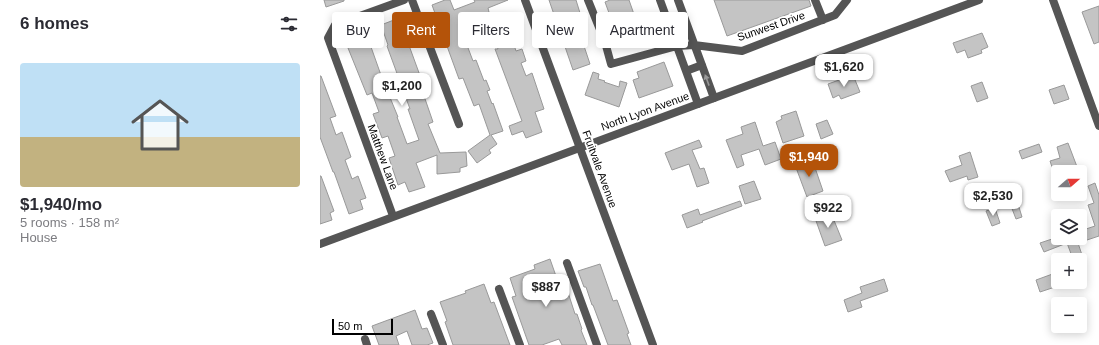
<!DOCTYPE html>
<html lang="en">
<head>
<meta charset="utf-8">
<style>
  :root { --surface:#fff; --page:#f7f7f7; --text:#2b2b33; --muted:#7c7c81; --line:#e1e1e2; --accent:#b45309 }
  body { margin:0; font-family:Helvetica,sans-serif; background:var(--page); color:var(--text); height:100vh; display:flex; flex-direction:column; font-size:15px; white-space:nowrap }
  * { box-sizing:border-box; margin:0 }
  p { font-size:13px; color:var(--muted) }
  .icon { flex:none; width:22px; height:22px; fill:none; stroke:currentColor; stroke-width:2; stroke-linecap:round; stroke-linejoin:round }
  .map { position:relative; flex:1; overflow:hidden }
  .panel { display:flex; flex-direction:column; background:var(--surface); width:320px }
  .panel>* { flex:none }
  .guide { position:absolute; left:12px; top:12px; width:380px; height:36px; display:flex; gap:8px }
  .needle { width:26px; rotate:70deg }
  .tools { position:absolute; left:731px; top:165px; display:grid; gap:8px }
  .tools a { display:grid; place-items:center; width:36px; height:36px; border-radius:4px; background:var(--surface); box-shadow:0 2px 10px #0003; font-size:20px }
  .scale { position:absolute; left:12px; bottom:10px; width:61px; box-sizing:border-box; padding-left:4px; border:2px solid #000; border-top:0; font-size:11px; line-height:14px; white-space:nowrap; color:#000; -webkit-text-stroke:3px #fff; paint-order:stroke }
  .price { position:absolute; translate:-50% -34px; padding:0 9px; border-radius:8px; background:#fff; color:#222; font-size:13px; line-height:26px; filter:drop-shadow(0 1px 2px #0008) }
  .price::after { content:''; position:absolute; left:50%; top:24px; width:12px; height:9px; margin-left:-6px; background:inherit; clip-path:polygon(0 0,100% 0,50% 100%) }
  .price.active { background:var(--accent); color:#fff }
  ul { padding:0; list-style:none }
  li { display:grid; align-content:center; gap:8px; height:212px; padding:0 20px }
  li+li { border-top:1px solid var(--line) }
  li span { display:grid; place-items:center; height:124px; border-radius:4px; color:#555 }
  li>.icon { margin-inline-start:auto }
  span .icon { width:72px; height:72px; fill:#fffc; stroke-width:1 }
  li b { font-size:17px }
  h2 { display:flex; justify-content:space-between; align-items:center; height:48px; padding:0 20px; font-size:17px }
  .tag { padding:0 14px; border-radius:4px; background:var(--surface); box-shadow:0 2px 10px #0003; font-size:14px; line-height:36px }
  .tag.active { background:var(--accent); color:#fff }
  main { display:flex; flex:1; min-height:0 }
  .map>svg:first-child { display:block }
  .building { fill:#c4c4c4; stroke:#999 }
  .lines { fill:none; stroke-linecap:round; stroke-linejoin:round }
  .minor { stroke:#555; stroke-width:8 }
  .tertiary { stroke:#555; stroke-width:8 }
  .oneway { fill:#999 }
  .labels { text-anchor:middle; stroke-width:3.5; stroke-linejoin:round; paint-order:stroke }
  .street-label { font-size:11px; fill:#000; stroke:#fff }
</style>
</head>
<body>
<main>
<section class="panel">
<h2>6 homes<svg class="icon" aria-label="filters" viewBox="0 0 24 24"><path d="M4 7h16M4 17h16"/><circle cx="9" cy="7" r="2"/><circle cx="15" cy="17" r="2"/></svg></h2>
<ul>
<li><span style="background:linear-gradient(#bfe0f5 60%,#c2b280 0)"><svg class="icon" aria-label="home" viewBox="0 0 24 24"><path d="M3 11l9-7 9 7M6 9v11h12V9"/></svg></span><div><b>$1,940/mo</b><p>5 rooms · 158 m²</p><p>House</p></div></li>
</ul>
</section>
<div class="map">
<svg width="779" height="345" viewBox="0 0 779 345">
  <rect width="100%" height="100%" fill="#fff"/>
  <path class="building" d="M4,0H24V1L6,7Z
    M125,0H130L134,10L155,2L154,0H188L168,8L169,12L142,22L145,30L142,32L153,61L156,60L164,81L166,80L170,90L167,91L172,104L173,103L183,131L171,135L177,144L169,150L171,153L157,163L148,151L170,135L159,104L154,106L143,78L139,79L112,5Z
    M229,0H256L264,26L258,28L270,64L253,70Z
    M290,0H309L316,20L329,15L335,32L300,45L292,19L290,20L288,13H289L285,2Z
    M394,0H489L491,6L407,36Z
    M779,6V42L774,44L762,12Z
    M79,18L106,92L103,93L113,122L108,124L120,153L146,152L147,166L140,168V172L117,174V155L96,163L105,187L89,192L85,182L78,185L69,158L75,156L68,136L62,138L53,114L59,112L52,93L47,95L28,48L34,46L31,35L45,30L62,78L78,117H77L87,144L99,140L88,109H90L67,46L68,45L61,25Z
    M184,19L187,26L193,24L198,37L192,39L196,51L202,49L206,61L201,63L206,76L212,73L224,109L215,112L222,132L206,138L203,131L192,135L189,126L202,121L175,49H178L169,24Z
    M662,33L668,47L661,50L662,53L648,58L645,50L637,53L633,43Z
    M344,62L353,86L319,98L313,80L319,78L317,72Z
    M273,72L279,74L278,79L285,81L284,82L299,87L300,81L307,83L299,107L265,95Z
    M533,75L540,92L521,99L519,95L513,98L508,84Z
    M0,76H1L16,116L10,118L16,135L22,132L31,157L25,160L32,179L38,176L46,198L40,200L43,209L29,214L14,172H13L0,137Z
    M662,82L668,98L657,102L651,86Z
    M744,85L749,99L734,104L729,90Z
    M476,111L484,136L463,143L456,122L462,119L461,116Z
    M507,120L513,134L501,139L496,124Z
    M435,122L443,146L455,142L461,159L445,165L439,149L421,155L424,165L417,168L406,140L423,134L421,127Z
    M379,140L382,147L372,150L380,169L384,168L389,183L377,187L369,164L352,170L345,153Z
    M748,143L759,172L734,173L730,161L740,158L737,147Z
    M719,144L722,152L702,159L699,151Z
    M650,152L658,177L648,180L647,176L630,182L625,171L642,165L639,156Z
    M492,159L503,191L487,197L475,165Z
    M0,176H1L14,211L10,213L12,220L0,224Z
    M434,181L441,199L425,204L419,186Z
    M775,183L779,195V236L758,243L762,255L753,259L747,243L724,252L720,243L738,237V238H763L760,231L775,226L768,205L774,203L768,186Z
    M420,201L422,206L382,221L383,222L367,228L362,215L378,209L380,215Z
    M698,204L702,217L696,219L691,206Z
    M675,208L680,223L672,226L666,211Z
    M511,213L522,240L505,246L495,218Z
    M230,259L237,279L243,277L255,314H257L262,329L261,330L267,345H242L239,339L222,345H209L192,297L196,296L190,278L215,269L214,265Z
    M280,264L293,301L297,300L309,333L307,334L311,345H288L273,305H272L266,287H264L258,271Z
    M738,272V286L720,292L716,280Z
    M564,279L568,291L540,301L542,307L528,312L524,300L542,293L540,287Z
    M164,284L171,303L174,302L190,345H133L125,322L127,321L120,302L146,293L145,291Z
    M95,310L102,329L107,328L113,343L107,345H92L87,331L76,336L79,345H59L52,326Z"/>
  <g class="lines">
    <path class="minor" d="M92,0L139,124
      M205,0L333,345
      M268,0L285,42L291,64L357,46L374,45L422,51L515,15L527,0
      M340,0L378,104
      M358,0L394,98
      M495,0L503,20
      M366,71L382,65
      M73,216L8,38L15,25L84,0
      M247,263L277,345
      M179,289L200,345
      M111,314L123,345
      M45,339L47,345"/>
    <path class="tertiary" d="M733,0L779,126
      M0,244L659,0"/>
  </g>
  <defs><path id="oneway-solid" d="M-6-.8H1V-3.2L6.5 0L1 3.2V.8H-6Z"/></defs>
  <use class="oneway" href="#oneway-solid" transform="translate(387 80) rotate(-110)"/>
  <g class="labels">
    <g class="street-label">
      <text transform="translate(451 26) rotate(-19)" y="4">Sunwest Drive</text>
      <text transform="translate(325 111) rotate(-20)" y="4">North Lyon Avenue</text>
      <text transform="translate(63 157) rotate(70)" y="4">Matthew Lane</text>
      <text transform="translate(280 169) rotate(70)" y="4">Fruitvale Avenue</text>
    </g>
  </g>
</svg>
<div class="tools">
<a><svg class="needle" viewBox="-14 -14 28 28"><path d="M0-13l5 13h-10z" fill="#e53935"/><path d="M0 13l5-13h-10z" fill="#7c7c81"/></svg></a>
<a><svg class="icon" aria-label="layers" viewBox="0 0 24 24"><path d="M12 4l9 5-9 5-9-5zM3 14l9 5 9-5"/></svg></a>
<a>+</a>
<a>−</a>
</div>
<div class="scale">50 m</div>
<b class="price" style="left:524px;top:88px">$1,620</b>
<b class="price" style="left:82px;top:107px">$1,200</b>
<b class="price active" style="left:489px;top:178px">$1,940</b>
<b class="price" style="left:673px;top:217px">$2,530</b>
<b class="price" style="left:508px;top:229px">$922</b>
<b class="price" style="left:226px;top:308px">$887</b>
<div class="guide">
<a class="tag">Buy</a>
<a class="tag active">Rent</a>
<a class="tag">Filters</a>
<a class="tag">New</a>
<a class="tag">Apartment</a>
</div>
</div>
</main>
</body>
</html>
